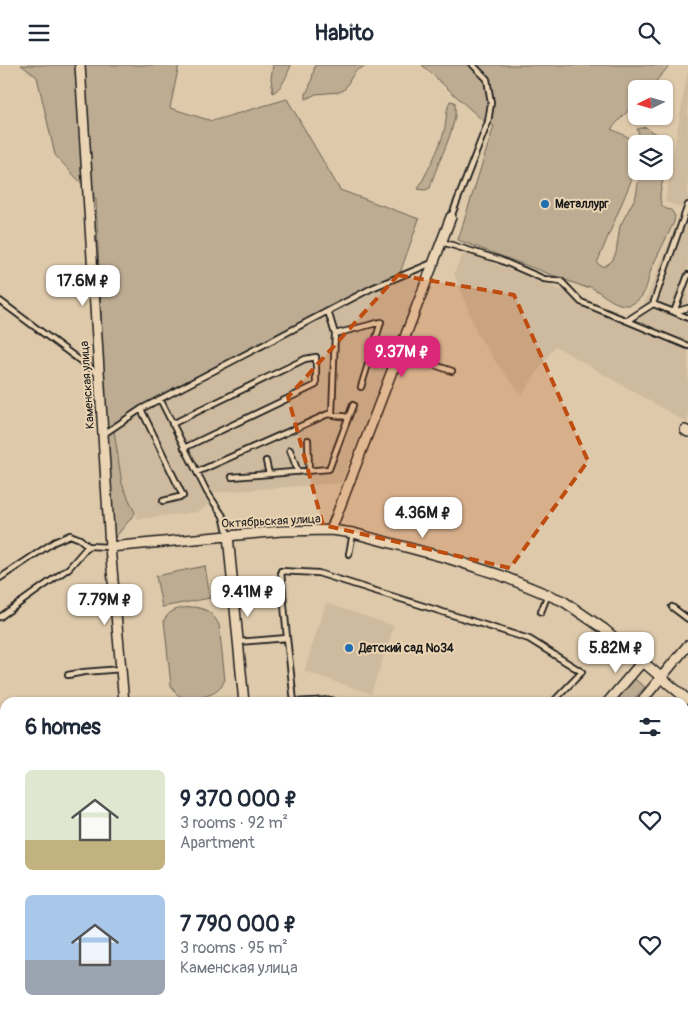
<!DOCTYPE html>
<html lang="en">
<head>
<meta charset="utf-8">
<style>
  :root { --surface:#fff; --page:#f6f6f7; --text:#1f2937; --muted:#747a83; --accent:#db2777 }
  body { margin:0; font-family:Pangolin,sans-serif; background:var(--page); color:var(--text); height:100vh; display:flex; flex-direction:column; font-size:19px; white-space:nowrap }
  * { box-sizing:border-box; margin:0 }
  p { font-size:16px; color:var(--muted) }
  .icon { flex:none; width:28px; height:28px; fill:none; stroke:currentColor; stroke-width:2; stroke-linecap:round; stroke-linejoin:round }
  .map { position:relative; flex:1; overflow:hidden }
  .drawer { position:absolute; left:0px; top:632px; width:689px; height:321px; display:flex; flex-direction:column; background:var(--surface); border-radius:15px 15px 0 0; box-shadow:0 1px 4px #0004 }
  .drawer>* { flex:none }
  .needle { width:32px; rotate:265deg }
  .tools { position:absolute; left:628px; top:15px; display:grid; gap:10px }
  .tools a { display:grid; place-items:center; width:45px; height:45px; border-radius:8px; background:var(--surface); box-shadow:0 1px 4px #0004; font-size:25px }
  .price { position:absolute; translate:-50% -42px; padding:0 11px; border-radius:10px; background:#fff; color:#222; font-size:16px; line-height:32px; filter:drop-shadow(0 1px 2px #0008) }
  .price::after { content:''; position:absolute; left:50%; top:30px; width:15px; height:11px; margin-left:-8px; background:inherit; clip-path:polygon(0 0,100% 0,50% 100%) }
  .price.active { background:var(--accent); color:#fff }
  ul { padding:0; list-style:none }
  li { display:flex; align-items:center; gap:15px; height:125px; padding:0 25px }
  li span { display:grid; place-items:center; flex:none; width:140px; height:100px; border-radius:8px; color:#555 }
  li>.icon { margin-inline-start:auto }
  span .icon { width:60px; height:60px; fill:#fffc; stroke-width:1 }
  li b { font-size:21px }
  h2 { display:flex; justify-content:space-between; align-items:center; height:60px; padding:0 25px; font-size:21px }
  header { display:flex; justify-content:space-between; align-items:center; height:65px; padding:0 25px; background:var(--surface); font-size:22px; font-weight:700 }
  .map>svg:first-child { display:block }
  .built { fill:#ceba9e }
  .green { fill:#bdac92; stroke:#6c6457; fill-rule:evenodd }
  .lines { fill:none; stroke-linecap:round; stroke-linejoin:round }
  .lane-casing { stroke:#1c1c1c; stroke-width:8 }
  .street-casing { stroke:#1c1c1c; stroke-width:12 }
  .lane { stroke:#ead4b3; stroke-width:4.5 }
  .street { stroke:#ead4b3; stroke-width:9 }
  .marked { fill:#bf4d0f; fill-opacity:0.2; stroke:#bf4d0f; stroke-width:4; stroke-dasharray:10 6; stroke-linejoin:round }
  .poi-dot { fill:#1f6fb2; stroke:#ead4b3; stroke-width:2 }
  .labels { text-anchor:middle; stroke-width:4; stroke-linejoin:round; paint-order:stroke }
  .poi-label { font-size:12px; font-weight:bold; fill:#1c1c1c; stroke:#ead4b3; text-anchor:start }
  .street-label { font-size:12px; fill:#1c1c1c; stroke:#ead4b3 }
</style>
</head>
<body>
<header><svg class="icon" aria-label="menu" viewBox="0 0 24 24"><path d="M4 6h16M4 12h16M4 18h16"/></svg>Habito<svg class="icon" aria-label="search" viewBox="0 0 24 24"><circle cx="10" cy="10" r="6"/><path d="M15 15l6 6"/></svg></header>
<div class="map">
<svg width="688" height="953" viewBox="0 0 688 953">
  <rect width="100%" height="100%" fill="#dec9aa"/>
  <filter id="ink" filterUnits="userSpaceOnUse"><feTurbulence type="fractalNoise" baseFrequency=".02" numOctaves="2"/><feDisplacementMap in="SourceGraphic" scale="10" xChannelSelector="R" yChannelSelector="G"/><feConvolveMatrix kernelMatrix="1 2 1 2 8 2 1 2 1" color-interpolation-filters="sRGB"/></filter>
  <g filter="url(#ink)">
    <path class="built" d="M688,4V358L555,281L522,330L498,300L477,269L454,208L464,187L638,255L683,143L665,137Z
      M400,208L421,217L341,418L209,428L208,441L197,447L138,454L122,419L113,359Z
      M326,538L394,561L371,629L304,606Z
      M63,949H131V953H63Z"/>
    <path class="green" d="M21,0H179L170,43L212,56L287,34L340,125L419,154L400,208L113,359L122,419L135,448L114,474L103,296L96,134L55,90L37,12Z
      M273,0H291C287,10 283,22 273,28L271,13Z
      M315,0H368L355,6L344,25L339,27L316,29L306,34V29L311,18Z
      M422,0H670L649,24H636V37L611,64L643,79L637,64L646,62C652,69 662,69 670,76C670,85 670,92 668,100C665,112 650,143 671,145L675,151L674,157C667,172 659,187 652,202C648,212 648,222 642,231C638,236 631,241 625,240C611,239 601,226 588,221L587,223L458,175L494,61L481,54ZM636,79H664V106H642L639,113L636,131L620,161L616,188L612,196L605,201H601L597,198L636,104Z
      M450,36L455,37C455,43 456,50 454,56C449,79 436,100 430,123L425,125L418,124C427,107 437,89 443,70C447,59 445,47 450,36Z
      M205,501L210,533L162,542L156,511Z
      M194,542C207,544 213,548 219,560L225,615C224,616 222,621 221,622C213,632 189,637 178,630C175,628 173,624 171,620L164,555C171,543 181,543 194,542Z
      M633,613L645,622L631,637L612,638Z
      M5,853V909L0,910V854Z
      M176,949H459L461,953H176Z"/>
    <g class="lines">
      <defs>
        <path id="lane" d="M451,152L488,57L491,38L487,14L473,0
          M442,177L500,195L544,214L561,216L581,237L688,281
          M688,210L674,247L688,253
          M0,236L98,309
          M653,239L688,140
          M628,255L653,239L674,247L688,243
          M335,269L328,246L372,223L432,198
          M393,306L417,294L452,306
          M160,334L207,427L223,451L228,470
          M141,344L183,431L163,436
          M332,349L335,269L381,257L361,322
          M172,359L305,294L316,292V320L184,383
          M104,369L141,344L328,246
          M308,375L309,406
          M290,385L298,407
          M266,396L269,409
          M197,407L328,349L348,352
          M232,412L329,404L353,340
          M349,489L353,468
          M0,513L54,477L70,470L80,474L88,481
          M672,542L688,554
          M541,547L548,529
          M0,552L69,503L88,481L110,482
          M287,573L281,506L318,508L529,574L582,607L552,638
          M238,577L287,573L294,637L331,635L340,638
          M68,610L84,607L121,604
          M684,688L688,685
          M0,767H5
          M684,831L688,829
          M683,949V953
          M522,953L529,951L528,949"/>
        <path id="street" d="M80,0L110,482L124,638
          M685,365L688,367
          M331,465L451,152
          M228,470L244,638
          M110,482L281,466L331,465L353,468L447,493L500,510L563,536L604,564L688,635
          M607,638L643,596
          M640,638L688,580
          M0,844H5
          M151,949V953
          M479,949L480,953"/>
      </defs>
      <use href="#lane" class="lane-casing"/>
      <use href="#street" class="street-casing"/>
      <use href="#lane" class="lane"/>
      <use href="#street" class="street"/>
    </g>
  </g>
  <path class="marked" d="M398,210L514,230L588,396L510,503L323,460L288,332Z"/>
  <g class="poi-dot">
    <circle cx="545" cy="139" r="5"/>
    <circle cx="349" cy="583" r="5"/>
  </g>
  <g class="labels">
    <g class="poi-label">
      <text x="555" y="143">Металлург</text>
      <text x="359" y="587">Детский сад №34</text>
    </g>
    <g class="street-label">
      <text transform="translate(87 320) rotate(-94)" y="4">Каменская улица</text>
      <text transform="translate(271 456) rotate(-3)" y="4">Октябрьская улица</text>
    </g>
  </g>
</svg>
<div class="tools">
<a><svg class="needle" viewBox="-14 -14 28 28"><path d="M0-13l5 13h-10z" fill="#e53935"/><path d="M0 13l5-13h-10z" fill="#747a83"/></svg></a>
<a><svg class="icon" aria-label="layers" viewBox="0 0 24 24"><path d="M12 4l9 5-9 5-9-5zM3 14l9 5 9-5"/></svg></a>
</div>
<b class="price" style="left:83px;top:242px">17.6M ₽</b>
<b class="price active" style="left:402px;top:313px">9.37M ₽</b>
<b class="price" style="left:423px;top:474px">4.36M ₽</b>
<b class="price" style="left:248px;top:553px">9.41M ₽</b>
<b class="price" style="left:105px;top:561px">7.79M ₽</b>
<b class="price" style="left:616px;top:609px">5.82M ₽</b>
<section class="drawer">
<h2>6 homes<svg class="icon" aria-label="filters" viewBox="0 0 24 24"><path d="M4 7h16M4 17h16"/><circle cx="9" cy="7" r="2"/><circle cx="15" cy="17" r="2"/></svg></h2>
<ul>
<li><span style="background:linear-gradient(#dfe7d0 70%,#c2b280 0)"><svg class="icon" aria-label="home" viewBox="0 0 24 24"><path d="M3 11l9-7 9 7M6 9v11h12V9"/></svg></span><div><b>9 370 000 ₽</b><p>3 rooms · 92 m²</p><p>Apartment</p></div><svg class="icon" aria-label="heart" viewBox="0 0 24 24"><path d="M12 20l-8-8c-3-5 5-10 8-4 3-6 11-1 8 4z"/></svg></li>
<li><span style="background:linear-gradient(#a9c7e8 65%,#9aa5b1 0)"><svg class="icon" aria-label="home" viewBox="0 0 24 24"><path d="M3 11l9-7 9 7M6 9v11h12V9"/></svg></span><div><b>7 790 000 ₽</b><p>3 rooms · 95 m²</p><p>Каменская улица</p></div><svg class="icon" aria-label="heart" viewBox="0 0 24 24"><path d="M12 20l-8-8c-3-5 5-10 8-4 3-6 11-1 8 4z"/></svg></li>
</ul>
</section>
</div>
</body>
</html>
